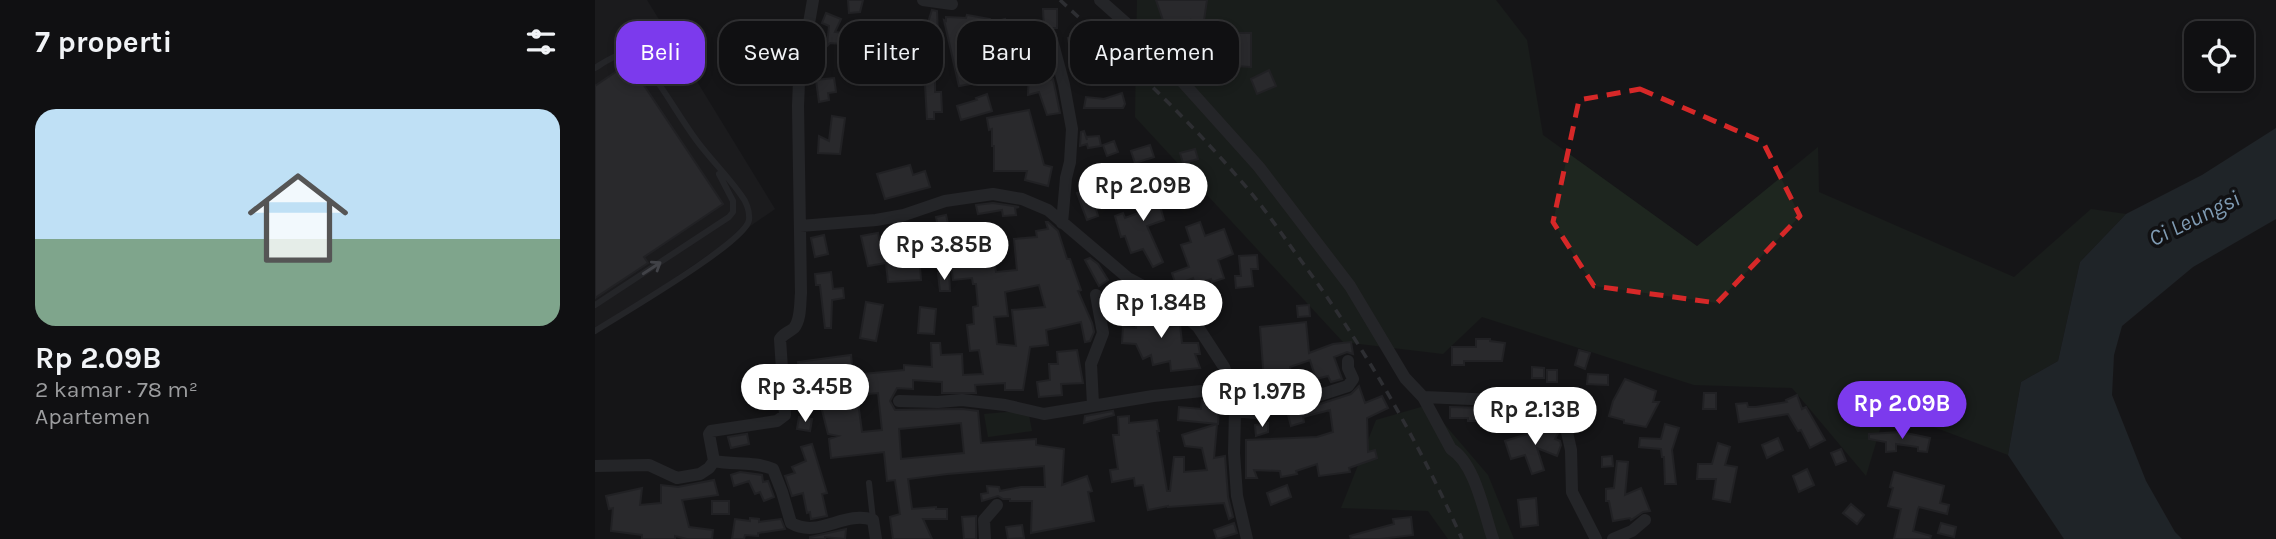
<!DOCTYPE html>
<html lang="id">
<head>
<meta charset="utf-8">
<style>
  :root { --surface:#101012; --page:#1e1e20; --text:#f1f3f6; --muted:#9c9d9f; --line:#303032; --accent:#7c3aed }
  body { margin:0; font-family:Karla,sans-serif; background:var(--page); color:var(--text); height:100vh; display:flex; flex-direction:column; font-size:26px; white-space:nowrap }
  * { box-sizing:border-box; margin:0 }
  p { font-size:23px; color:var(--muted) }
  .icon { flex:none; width:38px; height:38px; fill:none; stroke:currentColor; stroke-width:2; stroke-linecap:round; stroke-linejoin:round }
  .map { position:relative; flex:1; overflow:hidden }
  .panel { display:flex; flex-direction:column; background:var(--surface); width:595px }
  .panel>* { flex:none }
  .top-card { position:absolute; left:21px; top:21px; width:665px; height:63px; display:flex; gap:14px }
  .tools { position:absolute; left:1589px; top:21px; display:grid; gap:14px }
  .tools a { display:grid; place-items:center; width:70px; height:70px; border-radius:14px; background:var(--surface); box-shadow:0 4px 10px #0003,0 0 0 2px var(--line); font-size:35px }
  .price { position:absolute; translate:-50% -60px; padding:0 16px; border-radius:24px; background:#fff; color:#222; font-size:23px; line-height:46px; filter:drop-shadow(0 2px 4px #0008) }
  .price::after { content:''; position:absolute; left:50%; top:42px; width:21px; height:16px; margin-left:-10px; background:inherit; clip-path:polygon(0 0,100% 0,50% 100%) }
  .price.current { background:var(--accent); color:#fff }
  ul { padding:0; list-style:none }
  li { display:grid; align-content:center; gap:14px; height:371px; padding:0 35px }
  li+li { border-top:2px solid var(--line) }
  li span { display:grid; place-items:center; height:217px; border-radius:21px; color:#555 }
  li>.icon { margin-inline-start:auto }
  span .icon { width:126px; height:126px; fill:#fffc; stroke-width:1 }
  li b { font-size:30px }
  h2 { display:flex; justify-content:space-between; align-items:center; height:84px; padding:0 35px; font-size:30px }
  .chip { padding:0 24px; border-radius:21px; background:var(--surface); box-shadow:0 4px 10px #0003,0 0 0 2px var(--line); font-size:24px; line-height:63px }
  .chip.current { background:var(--accent); color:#fff }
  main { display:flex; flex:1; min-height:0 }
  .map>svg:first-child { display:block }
  .built { fill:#222225 }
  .green { fill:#1e261f }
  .water { fill:#2c353c }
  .building { fill:#404145; stroke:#303034; stroke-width:2; fill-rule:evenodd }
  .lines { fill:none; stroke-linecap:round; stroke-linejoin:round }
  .lane { stroke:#37383d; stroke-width:6 }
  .street { stroke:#37383d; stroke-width:12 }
  .rail { stroke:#4a4c52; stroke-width:3.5; stroke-dasharray:9 7; stroke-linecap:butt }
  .oneway { stroke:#757881 }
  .marked { fill:none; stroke:#d62828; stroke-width:5; stroke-dasharray:14 9; stroke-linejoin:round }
  .labels { text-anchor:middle; stroke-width:7; stroke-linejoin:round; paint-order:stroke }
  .water-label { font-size:23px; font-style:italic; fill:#7f9bb3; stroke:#111113 }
</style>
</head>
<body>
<main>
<section class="panel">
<h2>7 properti<svg class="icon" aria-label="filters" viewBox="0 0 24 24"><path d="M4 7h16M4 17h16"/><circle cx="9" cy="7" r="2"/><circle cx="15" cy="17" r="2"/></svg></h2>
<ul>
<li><span style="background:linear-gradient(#bfe0f5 60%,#7fa58c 0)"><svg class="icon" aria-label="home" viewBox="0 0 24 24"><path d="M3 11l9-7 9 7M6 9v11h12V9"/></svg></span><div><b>Rp 2.09B</b><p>2 kamar · 78 m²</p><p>Apartemen</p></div></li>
</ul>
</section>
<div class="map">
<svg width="1681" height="539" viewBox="0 0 1681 539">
  <rect width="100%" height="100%" fill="#161618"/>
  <path class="built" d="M0,0H52L180,209L0,333Z"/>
  <path class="green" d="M542,0H901L932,40L948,135L1102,246L1223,147L1224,192L1419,277L1496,209L1531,214L1485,262L1463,361L1426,382L1413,455L1291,409L1271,476L1197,388L1099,385L887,317L848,354L748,342L540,117Z
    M833,405L893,475L919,539H853L833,511L746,508L781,420Z
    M433,410L437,431L393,437L389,414Z"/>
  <path class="water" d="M1681,128V219L1598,267L1527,326L1519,355L1517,395L1551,481L1580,532L1587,539H1469L1413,455L1426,382L1463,361L1485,262L1531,214L1607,175Z"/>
  <path class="building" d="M253,0H268L265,12L254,13Z
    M561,0H612L608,27H612L611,41L594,40L595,20L571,29Z
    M448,9H462V28H449Z
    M337,10L342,11L343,37L330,32Z
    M231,13L246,19L240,32L248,33L247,44L235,43L232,46L234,26L227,23Z
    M372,15L395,19L396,23L410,19L413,31L438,30L439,44H413L416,54L406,57L402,46L385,51L386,65L377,66L381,83L364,86L349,20L351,21V17L371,18Z
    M641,33H656V67L623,65V52H638V50H642Z
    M488,35L491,56L477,59L473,38Z
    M435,51H451L454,64V80L458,79L465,113L452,115L444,92L433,95Z
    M34,63L128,204L49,257L53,263L0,298V86Z
    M674,70L681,86L662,94L656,79Z
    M325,71H340V92H346L347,112H339V119H332L330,84H325Z
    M239,78L241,92L233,93L234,100L224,102L221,80Z
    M527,93L530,104L528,108H489L491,97L509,99Z
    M392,94L397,111L366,120L362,106L382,100L381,98Z
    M434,110L449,165L457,167L453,186L430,180L432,171H399V146H397V129L394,130L392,118Z
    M237,116L250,118L245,154L223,153L224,136L234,141Z
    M489,131L492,140L491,137L504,136L506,146L493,148L492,144L485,146L486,132Z
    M519,141L523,152L512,156L508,145Z
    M555,145L559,157L540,163L536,151Z
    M600,149L603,159L588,163L585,153Z
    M315,165L318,175L330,171L335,187L290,199L282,174Z
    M510,166L513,174L503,178L500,169Z
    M562,182L565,206L569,220L552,226L568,262L558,267L548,249L536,253L530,236L526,237L520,216L528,213L530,218L546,212L542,184Z
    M504,188L506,198L498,199L503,216L492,220L482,193Z
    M398,203L424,207L420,208L421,215L408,216L407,210L383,214L381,205Z
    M351,215L353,224L343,227L341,217Z
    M451,222H453L463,231L472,259H475L486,290L483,291L497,323L499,332L495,341L490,342L486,322L451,330L453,345L435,347L428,390H410V383L380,385L381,393H347V382L318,380V389L302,388L295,401L300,410L367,409L383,411L386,443L441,439V445L469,449L467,485L492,476L497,491L493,492L499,521L436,533L437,501H415V499H408L403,496L387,501L386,494L393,493L392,486L404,487L405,491L426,487H450L449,466L352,474L313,479L317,509L341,507V509H352V519H328L337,539H298L295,517L305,514L300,480L292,481L289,452L236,458L234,439L243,436L233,434L224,398L220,394V398L209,400L203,362L256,355L258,375L309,370V365L337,367L336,343H345L346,355L367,354L368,375L388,374L384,350L375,351L372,325L379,324L378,307L383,306L381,284H378L377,278L358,280L356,262L370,261V267L400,266L401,272L422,270L419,239L442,237L441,231L453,229ZM444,285L450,307L417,310L421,346L402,344L399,317L413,316L410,292ZM283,393L287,430L267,432L262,395ZM366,423L369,453L306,459L304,429Z
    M605,222L610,236L629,229L638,254L623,260L629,278L617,282L616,279L600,284L598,278L581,285L577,273L594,267L586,245L596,242L591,227Z
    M283,233L286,247L323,244L326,280L293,282L291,263L273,266L266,236Z
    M229,235L233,254L220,257L216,238Z
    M662,255L663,269H656L658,286L641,288L640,276H646L644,256Z
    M495,258L503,264L513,280L504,286L490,260Z
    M236,272L238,289L248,288L249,298L237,300L236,328H230L225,285H221L220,274Z
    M354,272L355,291H345L343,273Z
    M271,302L288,305L281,341L265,338Z
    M545,302L564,305L562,320H573L574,327L585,325L587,343H603L605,354H600L605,368L576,371L575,361L558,365L556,355L548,359L541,344L527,343L528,327L541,328Z
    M714,305L715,316L703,317L702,306Z
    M325,307L341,309L339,334L323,333Z
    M711,322L714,353L738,344L756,342L758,354L752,352L739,357L747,379L736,382L733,376L721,379L715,360L695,367L696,378L669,380L665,327Z
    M881,339H895V341L910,343L907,361H869V365H857V347H881Z
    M482,350L488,383L466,384L467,395L444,397L442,382L455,380L454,364H463L462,352Z
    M984,350L995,353L990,369L980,365Z
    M937,367L949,368V378H937Z
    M952,370H962V382H952Z
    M993,374L1013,375V385L992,384Z
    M1030,379L1061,391L1058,402H1064L1051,427L1029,423V420L1014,416L1018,401Z
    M764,386L770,403L787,396L793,408L772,418L773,452L780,450L782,458L754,468L755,472L724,476L722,464L701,471L702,474L686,477L685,471L659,470L662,478H651V440L722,437L738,432L735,410L708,417L709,422L696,426L691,407L670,412L672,406L690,398L698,397L701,406L725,404L756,394Z
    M1109,393H1121V409H1108Z
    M1202,395L1207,409L1211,407L1230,440L1215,448L1206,430L1203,431L1193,414L1144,422L1141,404L1152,403L1153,407H1161L1192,402L1191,400Z
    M983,396H994L993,413L983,412Z
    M629,398L627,406H624L623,424L583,420L584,407L606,409L607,400Z
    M942,406L940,418L915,419V408Z
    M855,407L886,408V421H873V418H855Z
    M518,411L519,415L489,423L490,416Z
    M534,416V423L562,420L564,431H562L572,491H575L579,457H589V472L612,470L607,448L590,446L587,435L622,424L619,458L630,456L633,497L638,517L634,519L629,503L573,507V506L553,510L548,485L540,486L539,478L517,482L515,470L523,469L518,435H524L523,417Z
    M204,417L217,419L215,431L202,429Z
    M673,423V432L661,436L660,425Z
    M1070,424L1084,428L1077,450L1081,484H1070L1069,457H1067L1066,449L1044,447L1045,438L1066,439Z
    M959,426L963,433L960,439L965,441L966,445L962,456L942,448L949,470L937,474L930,455L916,459L910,441Z
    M1306,432L1335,438L1332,452L1323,451V447L1301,444V451L1291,452V442L1274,439V434Z
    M152,434L154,444L136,448L133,437Z
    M1183,438L1188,450L1172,458L1167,445Z
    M1123,443L1135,447L1130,465L1142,467L1135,502L1118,499L1121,479H1102L1103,464H1117Z
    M217,444L232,493L227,494L232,516L216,519L215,512L212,513L208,493L197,496L190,476L200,473L197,467L211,461L206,447Z
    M1246,449L1251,461L1241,465L1236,453Z
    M1017,456L1018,466L1007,467V457Z
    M1022,461L1033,462L1030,495L1046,488L1055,511L1048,512L1036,520L1035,518L1018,521L1014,501H1011V489L1019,488Z
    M1212,469L1219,485L1204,492L1198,476Z
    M145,472L167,475L168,482L173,481L179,497L169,501L165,492L160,494L154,481L139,486L136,475Z
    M1299,472L1349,486L1345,503L1354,505L1352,514L1324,507L1323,509L1318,531L1336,536L1335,539H1299L1306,509L1293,506L1298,488L1295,487Z
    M119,480L123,495L87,500L94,527L118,530L117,539H92L80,536V539H47V535L16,531L18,508L14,509L11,496L47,488L45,505L66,503V485L83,487Z
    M692,485L696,497L676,505L672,493Z
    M941,498L943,525L926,527L923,500Z
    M117,501H134V514H117Z
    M1256,504L1269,515L1262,524L1248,513Z
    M381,516V539H369L367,517Z
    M816,517L818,535L785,539H756L755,536L799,524L798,519Z
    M155,518L164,519V522L186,519L190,529L163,533V536L150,535L149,539H137L140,519L155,521Z
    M639,523L642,533L622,539L619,530Z
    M1346,523L1361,527L1359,537L1343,533Z
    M427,525L429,538L413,539L411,527Z
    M251,529L250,539L230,537V539H215V537Z"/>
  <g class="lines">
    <path class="lane" d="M0,68C13,60 23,52 39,54L48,62C68,87 83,115 102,141C116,160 133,176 146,195C151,201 155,211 154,220C151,242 25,315 0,331
      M0,305L134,217L138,212V201L124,174
      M274,483L278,519"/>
    <path class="street" d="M328,0L357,4
      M505,0L549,39L664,167L755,286L810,378L828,397L901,400L951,396L958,398L967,410L976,450L977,492L1001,539
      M457,40L469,85L477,129L475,162L471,178L467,223
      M205,226L281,220L309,215L350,201L398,194L427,199L453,210L533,278L569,297L603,327L629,367L636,388L640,411L639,453L642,496L652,539
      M828,397L856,449C880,463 889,513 898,539
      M304,401L343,402L367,400L410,405L449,414L558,396L636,388
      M498,405L496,364L508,333L501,295
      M640,411L660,413L665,400L693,387H699L709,394L722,396L753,386L758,379L753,368V361
      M119,461C139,465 159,461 178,469L187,492L196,523C224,539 249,510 278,520L281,539
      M0,466L54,465L82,478L105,474L114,468L119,461L114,434L116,431L182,421L190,415L185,339C189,333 193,333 199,328C206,320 205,303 206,293L203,106L204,81L218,0
      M390,539L389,520L402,505
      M1018,539L1037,531L1050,520"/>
    <path class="rail" d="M465,0C530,60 595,120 652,188C669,208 684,230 699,251C766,341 821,436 867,539"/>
  </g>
  <defs><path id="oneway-shaft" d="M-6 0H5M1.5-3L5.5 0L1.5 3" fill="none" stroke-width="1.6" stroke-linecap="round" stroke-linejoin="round" transform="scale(1.75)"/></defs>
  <use class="oneway" href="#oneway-shaft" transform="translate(57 268) rotate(-33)"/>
  <path d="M0 0H1681V539H0ZM1045,89L1168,142L1205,216L1122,303L999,286L958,222L984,100Z" fill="#161618" fill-opacity=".55" fill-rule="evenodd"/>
  <path class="marked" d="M1045,89L1168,142L1205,216L1122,303L999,286L958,222L984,100Z"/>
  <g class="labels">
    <g class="water-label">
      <text transform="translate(1599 218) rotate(-26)" y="8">Ci Leungsi</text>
    </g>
  </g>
</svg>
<div class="tools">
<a><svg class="icon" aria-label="locate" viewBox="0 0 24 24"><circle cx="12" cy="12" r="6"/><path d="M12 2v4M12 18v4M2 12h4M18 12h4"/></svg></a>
</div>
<b class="price" style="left:548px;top:223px">Rp 2.09B</b>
<b class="price" style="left:349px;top:282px">Rp 3.85B</b>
<b class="price" style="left:566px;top:340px">Rp 1.84B</b>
<b class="price" style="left:210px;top:424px">Rp 3.45B</b>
<b class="price" style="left:667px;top:429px">Rp 1.97B</b>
<b class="price current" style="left:1307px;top:441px">Rp 2.09B</b>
<b class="price" style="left:940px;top:447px">Rp 2.13B</b>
<div class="top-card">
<a class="chip current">Beli</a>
<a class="chip">Sewa</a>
<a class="chip">Filter</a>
<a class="chip">Baru</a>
<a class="chip">Apartemen</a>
</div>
</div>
</main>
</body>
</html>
